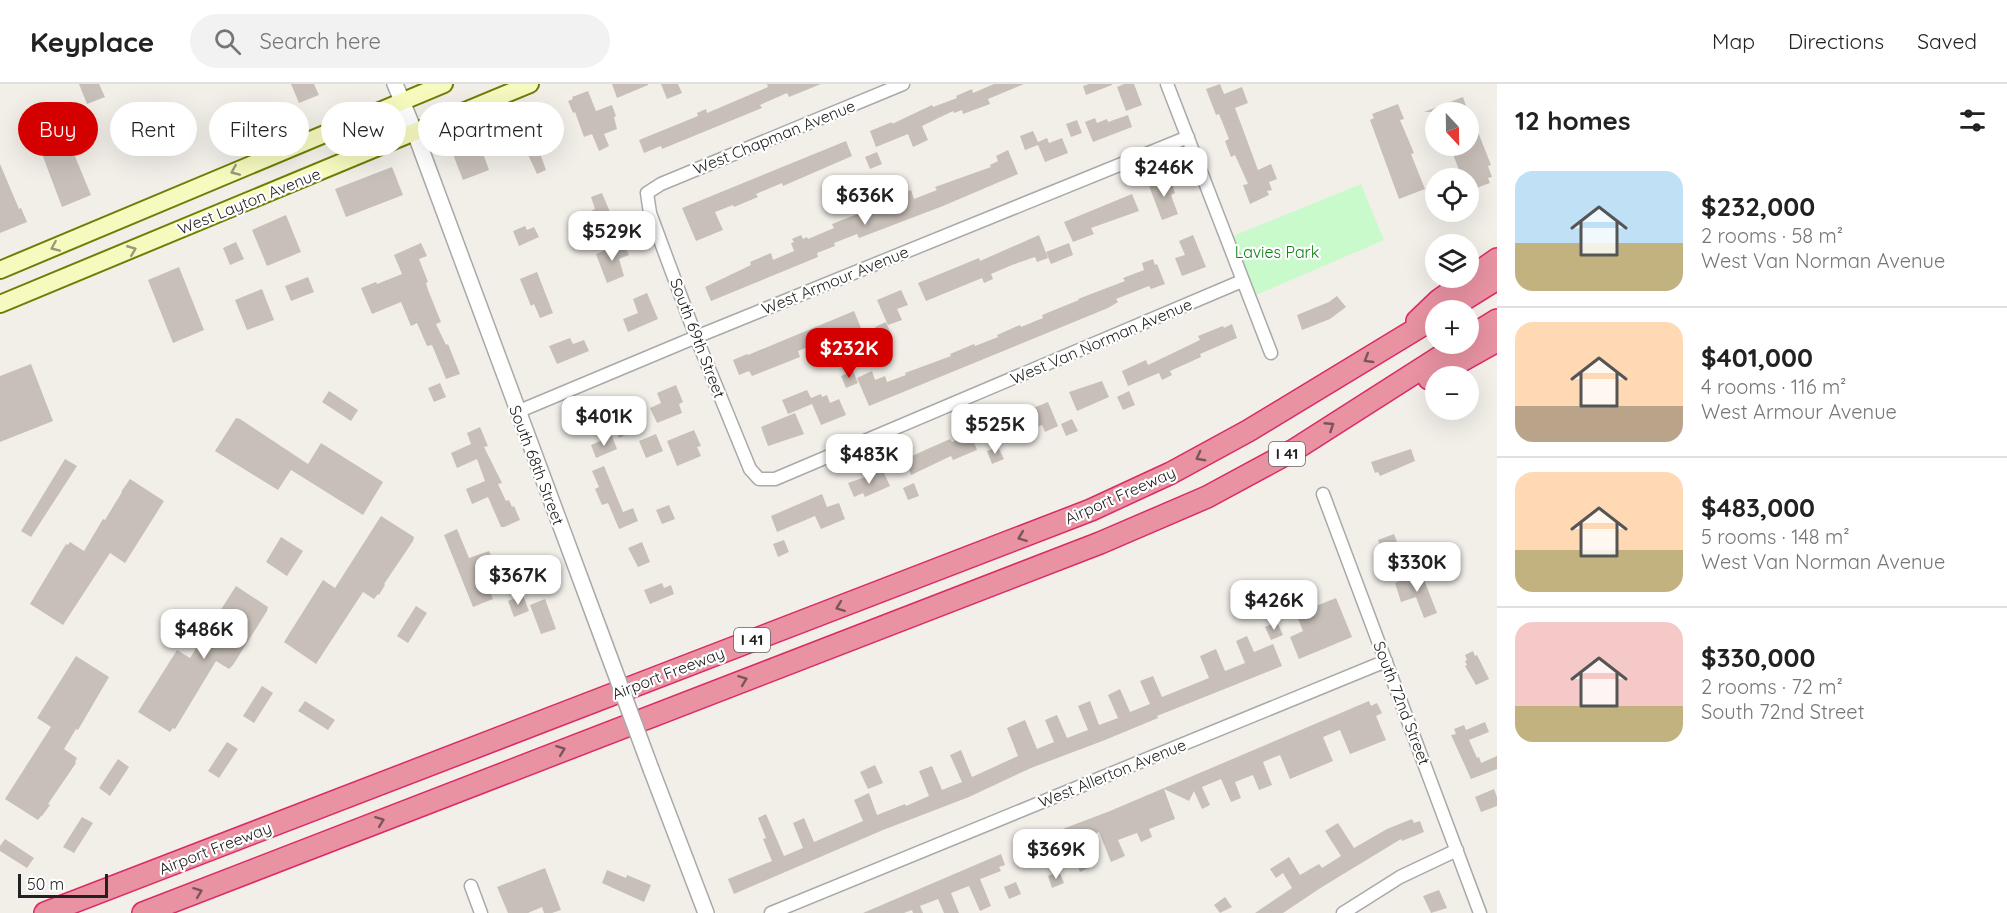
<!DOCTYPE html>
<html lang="en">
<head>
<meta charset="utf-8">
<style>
  :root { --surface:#fff; --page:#f2f2f2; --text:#222; --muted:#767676; --line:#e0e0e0; --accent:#d40000 }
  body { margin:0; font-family:Quicksand,sans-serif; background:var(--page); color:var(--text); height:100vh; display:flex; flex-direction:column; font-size:22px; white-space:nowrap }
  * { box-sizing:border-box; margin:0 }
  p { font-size:20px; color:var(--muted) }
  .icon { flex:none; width:33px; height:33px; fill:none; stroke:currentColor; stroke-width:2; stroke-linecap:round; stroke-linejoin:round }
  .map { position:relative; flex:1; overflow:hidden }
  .panel { display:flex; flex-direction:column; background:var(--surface); width:510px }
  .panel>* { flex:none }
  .guide { position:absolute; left:18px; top:18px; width:570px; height:54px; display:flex; gap:12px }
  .needle { width:39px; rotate:158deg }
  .buttons { position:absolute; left:1425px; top:18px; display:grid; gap:12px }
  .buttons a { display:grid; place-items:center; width:54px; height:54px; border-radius:50%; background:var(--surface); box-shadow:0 6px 24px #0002; font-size:30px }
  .scale { position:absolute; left:18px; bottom:15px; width:90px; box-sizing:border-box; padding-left:6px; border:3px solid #222; border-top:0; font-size:16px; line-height:21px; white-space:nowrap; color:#222; -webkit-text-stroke:4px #fff; paint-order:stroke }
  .price { position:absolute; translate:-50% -51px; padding:0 14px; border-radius:12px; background:#fff; color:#222; font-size:20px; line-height:39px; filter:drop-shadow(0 2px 3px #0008) }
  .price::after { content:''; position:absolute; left:50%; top:36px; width:18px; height:14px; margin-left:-9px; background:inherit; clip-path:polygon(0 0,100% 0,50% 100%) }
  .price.current { background:var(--accent); color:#fff }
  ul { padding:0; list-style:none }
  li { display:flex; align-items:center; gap:18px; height:150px; padding:0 18px }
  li+li { border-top:2px solid var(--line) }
  li span { display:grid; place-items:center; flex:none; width:168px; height:120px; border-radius:18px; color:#555 }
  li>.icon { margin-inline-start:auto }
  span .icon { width:72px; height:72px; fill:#fffc; stroke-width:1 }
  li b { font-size:26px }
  h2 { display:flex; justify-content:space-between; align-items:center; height:72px; padding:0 18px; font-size:26px }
  .tag { padding:0 21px; border-radius:27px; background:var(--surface); box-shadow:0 6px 24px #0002; font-size:21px; line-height:54px }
  .tag.current { background:var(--accent); color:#fff }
  header { display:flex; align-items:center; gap:36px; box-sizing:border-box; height:84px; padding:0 30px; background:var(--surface); border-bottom:2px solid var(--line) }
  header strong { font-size:28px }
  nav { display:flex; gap:33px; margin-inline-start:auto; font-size:21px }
  .search { width:420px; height:54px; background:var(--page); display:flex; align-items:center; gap:15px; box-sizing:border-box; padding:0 21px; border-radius:33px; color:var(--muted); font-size:22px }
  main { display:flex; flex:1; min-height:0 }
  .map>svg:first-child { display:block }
  .park { fill:#c8facc }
  .building { fill:#c7bfb8 }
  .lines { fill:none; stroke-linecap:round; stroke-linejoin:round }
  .minor-casing { stroke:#a9a9a9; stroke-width:15 }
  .tertiary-casing { stroke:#a9a9a9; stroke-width:18 }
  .secondary-casing { stroke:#707d05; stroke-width:20 }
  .motorway-casing { stroke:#dc2a67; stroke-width:24 }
  .minor { stroke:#fff; stroke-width:12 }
  .tertiary { stroke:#fff; stroke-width:15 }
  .secondary { stroke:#f7fabf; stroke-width:16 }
  .motorway { stroke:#e892a2; stroke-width:21 }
  .tertiary-bridge-casing { stroke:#a9a9a9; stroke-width:18; stroke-linecap:butt }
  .tertiary-bridge { stroke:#fff; stroke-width:15 }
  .oneway { stroke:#979978 }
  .oneway2 { stroke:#7b545c }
  .labels { text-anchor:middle; stroke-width:4.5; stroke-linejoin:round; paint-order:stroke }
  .shield { fill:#fff; stroke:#646464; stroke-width:1.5 }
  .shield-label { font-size:15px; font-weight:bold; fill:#222 }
  .street-label { font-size:16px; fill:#222; stroke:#fff }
  .park-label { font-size:16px; fill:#0c8416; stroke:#fff }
</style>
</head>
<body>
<header>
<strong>Keyplace</strong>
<div class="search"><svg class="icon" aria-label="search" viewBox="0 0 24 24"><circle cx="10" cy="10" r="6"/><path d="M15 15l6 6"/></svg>Search here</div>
<nav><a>Map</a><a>Directions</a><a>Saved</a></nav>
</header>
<main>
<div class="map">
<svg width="1497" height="829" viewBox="0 0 1497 829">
  <rect width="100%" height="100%" fill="#f2efe9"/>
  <path class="park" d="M1361,100L1384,156L1256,211L1233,152Z"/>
  <path class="building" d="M79,0H99L105,13L87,20Z
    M291,0H314L319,11L299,19Z
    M612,0H648V1L617,14Z
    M661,0H678L682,9L667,15Z
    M767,0H821L789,13L787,9L760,21L762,24L662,65L661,62L644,69L639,56L698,32L697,29L706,25L707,29L768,3Z
    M994,0H1024L988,15L990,20L963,30L962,26L954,29L953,27L922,42L928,56L913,63L908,50L876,63L870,47L892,38V40L932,21L933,23L957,14L956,12L972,5L973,9Z
    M1089,0H1112V1L1086,11L1083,2Z
    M1124,0H1134L1142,21L1126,27L1117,3Z
    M1220,0L1224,10L1242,3L1248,19L1235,24L1258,86L1271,80L1277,95L1269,98L1272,106L1267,107L1269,111L1250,120L1243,101L1248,100L1235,71L1231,73L1225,57L1229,55L1219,30L1216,31L1206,5Z
    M588,7L596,27L612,21L616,32L614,33L617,45L604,50L609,62L599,67L592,50L584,53L575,28L573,29L568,17L573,15L572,13Z
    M1463,13L1468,28L1469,25L1491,81L1488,82L1492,93L1488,94L1490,99L1468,107V94H1462L1450,62H1468V28H1424Z
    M1398,20L1404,35L1400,36L1414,69L1411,70L1425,105L1399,115L1370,36L1374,34L1372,30Z
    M538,29V31L542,29L550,48L535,55L526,36Z
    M1128,31L1132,43L1093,58L1085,38L1095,34L1097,39L1107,35L1108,38Z
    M1077,36L1082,49L1071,53L1066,40Z
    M478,43L482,51L477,53L489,86L463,96L447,55Z
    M1033,47L1038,58L1047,54L1049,59L1062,54L1068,69L1045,78L1038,61L1025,66L1020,52Z
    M846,57L852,72L783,102L782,99L756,110L758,113L734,123L733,121L715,128L723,146L696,157L682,124Z
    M69,58L91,111L62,123L42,70Z
    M536,58L546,86L537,90L524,62Z
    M1008,66L1018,90L943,122L859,154L857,150L834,159L835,162L817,169L818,173L711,217L705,203L751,181L750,178L771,169L773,176L794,167L791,159L794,158L792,155L801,151L803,155L807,153L808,155L834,144L832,140L898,114L897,112L911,106L914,115L937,106L935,103L991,83L990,81L998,77L996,72Z
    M877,68L882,80L870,85L865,73Z
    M0,80L19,125L21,124L27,138L0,149Z
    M392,83L403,111L346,133L335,105Z
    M1170,94L1175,109L1171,111L1178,130L1162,136L1149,102Z
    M602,109L615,140L599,146L591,127L595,125L591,113Z
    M1132,110L1139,127L1091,144L1094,150L1073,158L1064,138Z
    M286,131L301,168L267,182L252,146Z
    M525,142L527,146L534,143L539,153L519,162L513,147Z
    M1039,151L1048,174L1037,178L1035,173L1012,181L991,190L993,195L984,199L982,194L926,217L918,199L979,174L980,177Z
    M1193,151L1206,183L1182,192L1175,174L1185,171L1179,157Z
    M236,158L244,175L230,181L223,164Z
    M421,159L427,172L419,175L428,198L426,199L428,206L441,238L436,240L446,261L448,260L460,290L446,295L432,261L427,262L417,239L411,242L401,218L372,230L361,204L376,198L377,200L402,190L394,171Z
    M623,159L629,171L619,175L624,192L607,199L596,170Z
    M1069,159L1073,171L1051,180L1046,168Z
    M1153,175L1155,181L1157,180L1165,200L1151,205L1149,202L1116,215L1118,218L1108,224L869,322L857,294L872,287L875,296L885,292L887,298L906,291L905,289L951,272L950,270L974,260L975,262L998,253L997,251L1020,241L1021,243L1043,234L1042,231L1079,216L1078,215L1125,197L1123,194L1144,186L1142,179Z
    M179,183L204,246L173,259L148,196Z
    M537,188L553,229L540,234L534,220L531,222L520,195Z
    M308,193L314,208L291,217L285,202Z
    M262,205L274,236L247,246L235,216Z
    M901,206L908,221L897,225L902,236L888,241L877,216Z
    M647,209L658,235L628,248L623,235L638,229L633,215Z
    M1337,212L1346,223L1330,235L1302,246L1297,231L1329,218Z
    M854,227L861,244L841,253L839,247L817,256L818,259L798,267L800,273L752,292L749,287L739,291L733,276L747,270L748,271Z
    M886,238L891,250L880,255L875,243Z
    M1232,240L1237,254L1200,270L1201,273L1170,287L1172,291L1162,296L1159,289L1128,302L1122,287L1146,276L1148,281L1200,256L1198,252L1223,242L1224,244Z
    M570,254L573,260L584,256L589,267L557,280L549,262Z
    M31,280L53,337L0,358V292Z
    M853,287L858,299L846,304L841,292Z
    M1102,297L1109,313L1077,327L1069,308Z
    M440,299L446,313L434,318L428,304Z
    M676,301L683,318L679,320L682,329L657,339L650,324L661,319L657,309Z
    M807,306L811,314L821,310L822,313L827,311L830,319L839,315L846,331L821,341L812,320L788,330L782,316Z
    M329,307L358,326L351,337L322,318Z
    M1129,307L1135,321L1123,326L1117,313Z
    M1048,318L1058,342L1045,348L1042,341L1031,346L1030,342L998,355L991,337L1014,327L1016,331Z
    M795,329L804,350L768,362L761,343Z
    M236,334L240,335L308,380L321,359L383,398L363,431L291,386L278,406L215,367Z
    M627,335L632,348L619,354L614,341Z
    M1072,335L1078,347L1066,352L1061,340Z
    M480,343L488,362L484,363L502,399L498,400L506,417L509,416L512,423L514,422L520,436L504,443H501L488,413L472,420L466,405L485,397L477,375L457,384L451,369L471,360L467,349Z
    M694,346L701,362L697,363L701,372L677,382L667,357Z
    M656,350L663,367L646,374L639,357Z
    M971,350L977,366L953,376L951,372L911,391L905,375L950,355L952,358Z
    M612,352L617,365L596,374L591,361Z
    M998,363L1004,375L992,380L987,367Z
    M1411,365L1415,377L1380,392L1378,388L1375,389L1371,378Z
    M65,375L77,382L31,453L21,447Z
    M604,382L623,428L633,424L638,437L619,445L608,419L602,421L595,405L599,403L592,387Z
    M883,387L890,402L865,413L863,409L854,413L848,399Z
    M130,395L164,417L125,479L110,469L63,541L30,520L66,460L68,461L70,458L84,467L103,435L105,436L122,408H121Z
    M914,399L919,412L908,416L903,404Z
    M822,410L827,423L839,419L845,435L821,445L815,432L777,448L771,432Z
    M669,421L675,435L662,440L656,426Z
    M381,432L414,453L413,457L384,500L385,501L379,511L378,510L374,515L363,508L316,580L284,558L323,496L335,504Z
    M457,445L469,474L489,467L496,484L489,487L494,501L488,503L493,515L473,523L444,451Z
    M1394,450L1401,469L1385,475L1378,456Z
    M281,453L303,467L287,492L266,478Z
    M784,456L789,468L778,473L773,460Z
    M642,458L650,478L638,483L628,464Z
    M1419,461L1424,473L1410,478L1406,467Z
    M1421,488L1437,529L1424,534L1416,513L1401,518L1395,499Z
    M662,499L664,504L671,501L674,510L650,520L644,506Z
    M236,502L268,523L267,527L233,581L229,585L216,577L175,645L173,644L170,648L138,628L177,566L190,574Z
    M523,511L529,527L514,533L508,517Z
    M1336,514L1352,553L1299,575L1290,553L1303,547L1296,530Z
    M545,515L556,545L541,550L530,521Z
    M416,522L427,529L408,559L397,552Z
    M1277,538L1283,551L1271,556L1265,543Z
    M1247,552L1254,568L1273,560L1282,582L1157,632L1158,634L1105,656L1031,684L969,713L883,746L734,810L728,795L772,777L763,755L766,754L758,734L766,730L784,772L803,764L793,739L804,734L814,758L863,737L854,716L869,709L877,731L905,720L906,722L929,712L919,687L932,682L942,706L962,698L950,671L961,666L972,693L1018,672L1007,644L1025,636L1037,665L1054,658L1045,636L1057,631L1067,654L1088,646L1078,622L1090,617L1099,641L1118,634L1108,611L1120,605L1130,628L1150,620L1140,597L1153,592L1162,613L1209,594L1200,572L1216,565L1225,587L1245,579L1236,557Z
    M1473,567L1475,572L1477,571L1489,595L1476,601L1465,582L1467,581L1465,577L1467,576L1465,571Z
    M76,572L109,593L78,646L76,645L64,665L77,674L75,678L76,679L48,720L50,721L42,732H41L38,736L5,715L51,643L37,634Z
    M262,602L273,609L254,639L243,632Z
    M305,617L335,636L328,646L298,627Z
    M1369,617L1371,622L1377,619L1382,629L1376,632L1386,656L1350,670L1340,646L1323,653L1333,677L1290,695L1280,671L1263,678L1272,701L1259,706L1253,691L1235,698L1241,714L1231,718L1221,695L1202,703L1210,721L1202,725L1194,707L1189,717L1164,705L1175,735L1149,745L1152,753L1141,758L1137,749L1118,756L1125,772L1111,778L1099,748L1082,755L1093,782L1080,788L1068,759L1025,777L1018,762L1110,727Z
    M1485,638L1489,648L1469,656L1477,674L1479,673L1481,679L1497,672V685L1471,695L1451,651L1456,650L1454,645L1464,641L1466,646Z
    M227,658L238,665L219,694L208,687Z
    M118,675L129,683L110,712L99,704Z
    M875,681L883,699L868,705L860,688Z
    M1494,705L1497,713V722L1481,728L1475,713Z
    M82,733L93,739L74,769L63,763Z
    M1412,735L1414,739L1420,737L1424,748L1402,757L1401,755L1322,803L1283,829H1255L1292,804L1283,789L1276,794L1270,785L1289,773L1300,791L1319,780L1322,784L1341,772L1325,747L1338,739L1354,764L1387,745Z
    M5,755L34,774L27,784L0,767V762Z
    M1001,770L1005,781L999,783L1001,787L980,795L991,822L980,827L969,802L951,809L959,829H944L938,815L920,822L923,829H913L912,826L904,829H863Z
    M545,784L561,826L552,829H544L542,823L528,829H508L497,803Z
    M607,786L626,794L627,791L651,801L644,818L602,799Z
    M1059,787L1064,799L1052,804L1048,792Z
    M1016,798L1021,810L1009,815L1004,803Z
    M1439,806L1447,824L1431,829L1423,812Z
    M1225,813L1232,823L1220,829L1214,821Z"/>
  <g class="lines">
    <defs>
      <path id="minor" d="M903,0L661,100L647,109L650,129L696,253L750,385L759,395H775L1242,197
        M1167,0L1271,269
        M517,328L696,253L1188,53
        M1323,410L1480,829
        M471,802L481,829
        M771,829L1386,577
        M1343,829L1400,793L1457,766"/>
      <path id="tertiary" d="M395,0L415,49L605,561
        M651,685L706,829"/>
      <path id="secondary" d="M0,186L444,0
        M0,220L530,0"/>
      <path id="motorway" d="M1452,223L1497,195
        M1417,237L1439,216L1497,175
        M1468,254L1497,236
        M1429,295L1497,257
        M45,829L1091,426L1171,389L1248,347L1436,233
        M143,829L1100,459L1207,413L1294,366L1460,260"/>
    </defs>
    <use href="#minor" class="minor-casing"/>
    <use href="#tertiary" class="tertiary-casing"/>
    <use href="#secondary" class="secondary-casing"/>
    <use href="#motorway" class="motorway-casing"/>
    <use href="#minor" class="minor"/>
    <use href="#tertiary" class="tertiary"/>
    <use href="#secondary" class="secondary"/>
    <use href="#motorway" class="motorway"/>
    <defs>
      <path id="tertiary-bridge" d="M605,561L651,685"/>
    </defs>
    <use href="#tertiary-bridge" class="tertiary-bridge-casing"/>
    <use href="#tertiary-bridge" class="tertiary-bridge"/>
  </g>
  <defs><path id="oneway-chevron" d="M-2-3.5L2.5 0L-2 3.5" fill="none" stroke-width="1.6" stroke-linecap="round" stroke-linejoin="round" transform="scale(1.5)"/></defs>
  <g class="oneway">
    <use href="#oneway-chevron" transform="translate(235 87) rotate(157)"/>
    <use href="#oneway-chevron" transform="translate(55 163) rotate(157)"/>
    <use href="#oneway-chevron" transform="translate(132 166) rotate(-22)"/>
  </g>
  <g class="oneway2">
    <use href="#oneway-chevron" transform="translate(1368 275) rotate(149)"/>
    <use href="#oneway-chevron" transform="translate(1330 342) rotate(-33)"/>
    <use href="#oneway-chevron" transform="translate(1200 373) rotate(152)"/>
    <use href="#oneway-chevron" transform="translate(1022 453) rotate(159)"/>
    <use href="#oneway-chevron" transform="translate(840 523) rotate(159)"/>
    <use href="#oneway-chevron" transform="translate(743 596) rotate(-21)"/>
    <use href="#oneway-chevron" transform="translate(561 666) rotate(-21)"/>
    <use href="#oneway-chevron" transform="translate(380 737) rotate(-21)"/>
    <use href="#oneway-chevron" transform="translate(198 808) rotate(-21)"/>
  </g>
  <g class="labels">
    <g class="shield">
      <rect x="1269" y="358" width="36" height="24" rx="4.5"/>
      <rect x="734" y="544" width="36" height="24" rx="4.5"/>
    </g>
    <g class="shield-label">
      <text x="1287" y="375">I 41</text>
      <text x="752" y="561">I 41</text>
    </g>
    <g class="street-label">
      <text transform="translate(774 53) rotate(-22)" y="6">West Chapman Avenue</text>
      <text transform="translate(249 117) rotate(-22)" y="6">West Layton Avenue</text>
      <text transform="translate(835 196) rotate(-22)" y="6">West Armour Avenue</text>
      <text transform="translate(698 254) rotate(69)" y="6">South 69th Street</text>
      <text transform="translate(1101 257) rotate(-23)" y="6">West Van Norman Avenue</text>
      <text transform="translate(537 381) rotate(69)" y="6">South 68th Street</text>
      <text transform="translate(1120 411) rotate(-24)" y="6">Airport Freeway</text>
      <text transform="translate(668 589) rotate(-21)" y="6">Airport Freeway</text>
      <text transform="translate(1402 619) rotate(69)" y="6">South 72nd Street</text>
      <text transform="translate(1112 689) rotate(-22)" y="6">West Allerton Avenue</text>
      <text transform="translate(215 764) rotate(-21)" y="6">Airport Freeway</text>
    </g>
    <g class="park-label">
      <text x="1277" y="174">Lavies Park</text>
    </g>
  </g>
</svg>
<div class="buttons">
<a><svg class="needle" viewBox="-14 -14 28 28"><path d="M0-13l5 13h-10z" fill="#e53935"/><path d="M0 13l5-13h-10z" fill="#767676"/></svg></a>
<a><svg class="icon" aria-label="locate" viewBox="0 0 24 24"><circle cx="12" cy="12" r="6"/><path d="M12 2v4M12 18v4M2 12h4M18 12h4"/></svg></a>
<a><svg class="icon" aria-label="layers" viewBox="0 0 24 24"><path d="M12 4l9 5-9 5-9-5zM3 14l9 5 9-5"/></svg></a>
<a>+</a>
<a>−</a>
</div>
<div class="scale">50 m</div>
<b class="price" style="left:1164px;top:114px">$246K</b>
<b class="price" style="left:865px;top:142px">$636K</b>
<b class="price" style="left:612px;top:178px">$529K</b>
<b class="price current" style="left:849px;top:295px">$232K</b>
<b class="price" style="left:604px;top:363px">$401K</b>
<b class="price" style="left:995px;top:371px">$525K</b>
<b class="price" style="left:869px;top:401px">$483K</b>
<b class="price" style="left:1417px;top:509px">$330K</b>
<b class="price" style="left:518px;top:522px">$367K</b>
<b class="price" style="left:1274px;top:547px">$426K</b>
<b class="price" style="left:204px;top:576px">$486K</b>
<b class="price" style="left:1056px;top:796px">$369K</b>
<div class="guide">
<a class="tag current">Buy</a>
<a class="tag">Rent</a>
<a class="tag">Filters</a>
<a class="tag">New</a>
<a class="tag">Apartment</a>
</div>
</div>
<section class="panel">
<h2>12 homes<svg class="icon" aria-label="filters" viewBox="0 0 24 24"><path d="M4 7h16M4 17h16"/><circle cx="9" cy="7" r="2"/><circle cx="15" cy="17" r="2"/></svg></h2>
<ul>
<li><span style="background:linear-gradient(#bfe0f5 60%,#c2b280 0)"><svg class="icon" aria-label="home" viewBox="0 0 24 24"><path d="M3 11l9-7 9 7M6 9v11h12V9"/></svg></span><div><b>$232,000</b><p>2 rooms · 58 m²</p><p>West Van Norman Avenue</p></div></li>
<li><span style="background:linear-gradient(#ffd9b3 70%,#b9a48a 0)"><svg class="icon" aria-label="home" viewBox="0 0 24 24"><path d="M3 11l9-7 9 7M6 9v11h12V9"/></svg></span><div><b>$401,000</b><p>4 rooms · 116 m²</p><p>West Armour Avenue</p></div></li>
<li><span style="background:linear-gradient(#ffd9b3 65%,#c2b280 0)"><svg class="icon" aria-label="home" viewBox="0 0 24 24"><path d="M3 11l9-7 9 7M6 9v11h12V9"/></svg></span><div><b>$483,000</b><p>5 rooms · 148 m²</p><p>West Van Norman Avenue</p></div></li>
<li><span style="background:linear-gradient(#f6c9c9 70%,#c2b280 0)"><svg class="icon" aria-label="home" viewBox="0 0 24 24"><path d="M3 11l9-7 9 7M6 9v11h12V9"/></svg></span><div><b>$330,000</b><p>2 rooms · 72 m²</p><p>South 72nd Street</p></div></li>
</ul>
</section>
</main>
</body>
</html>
